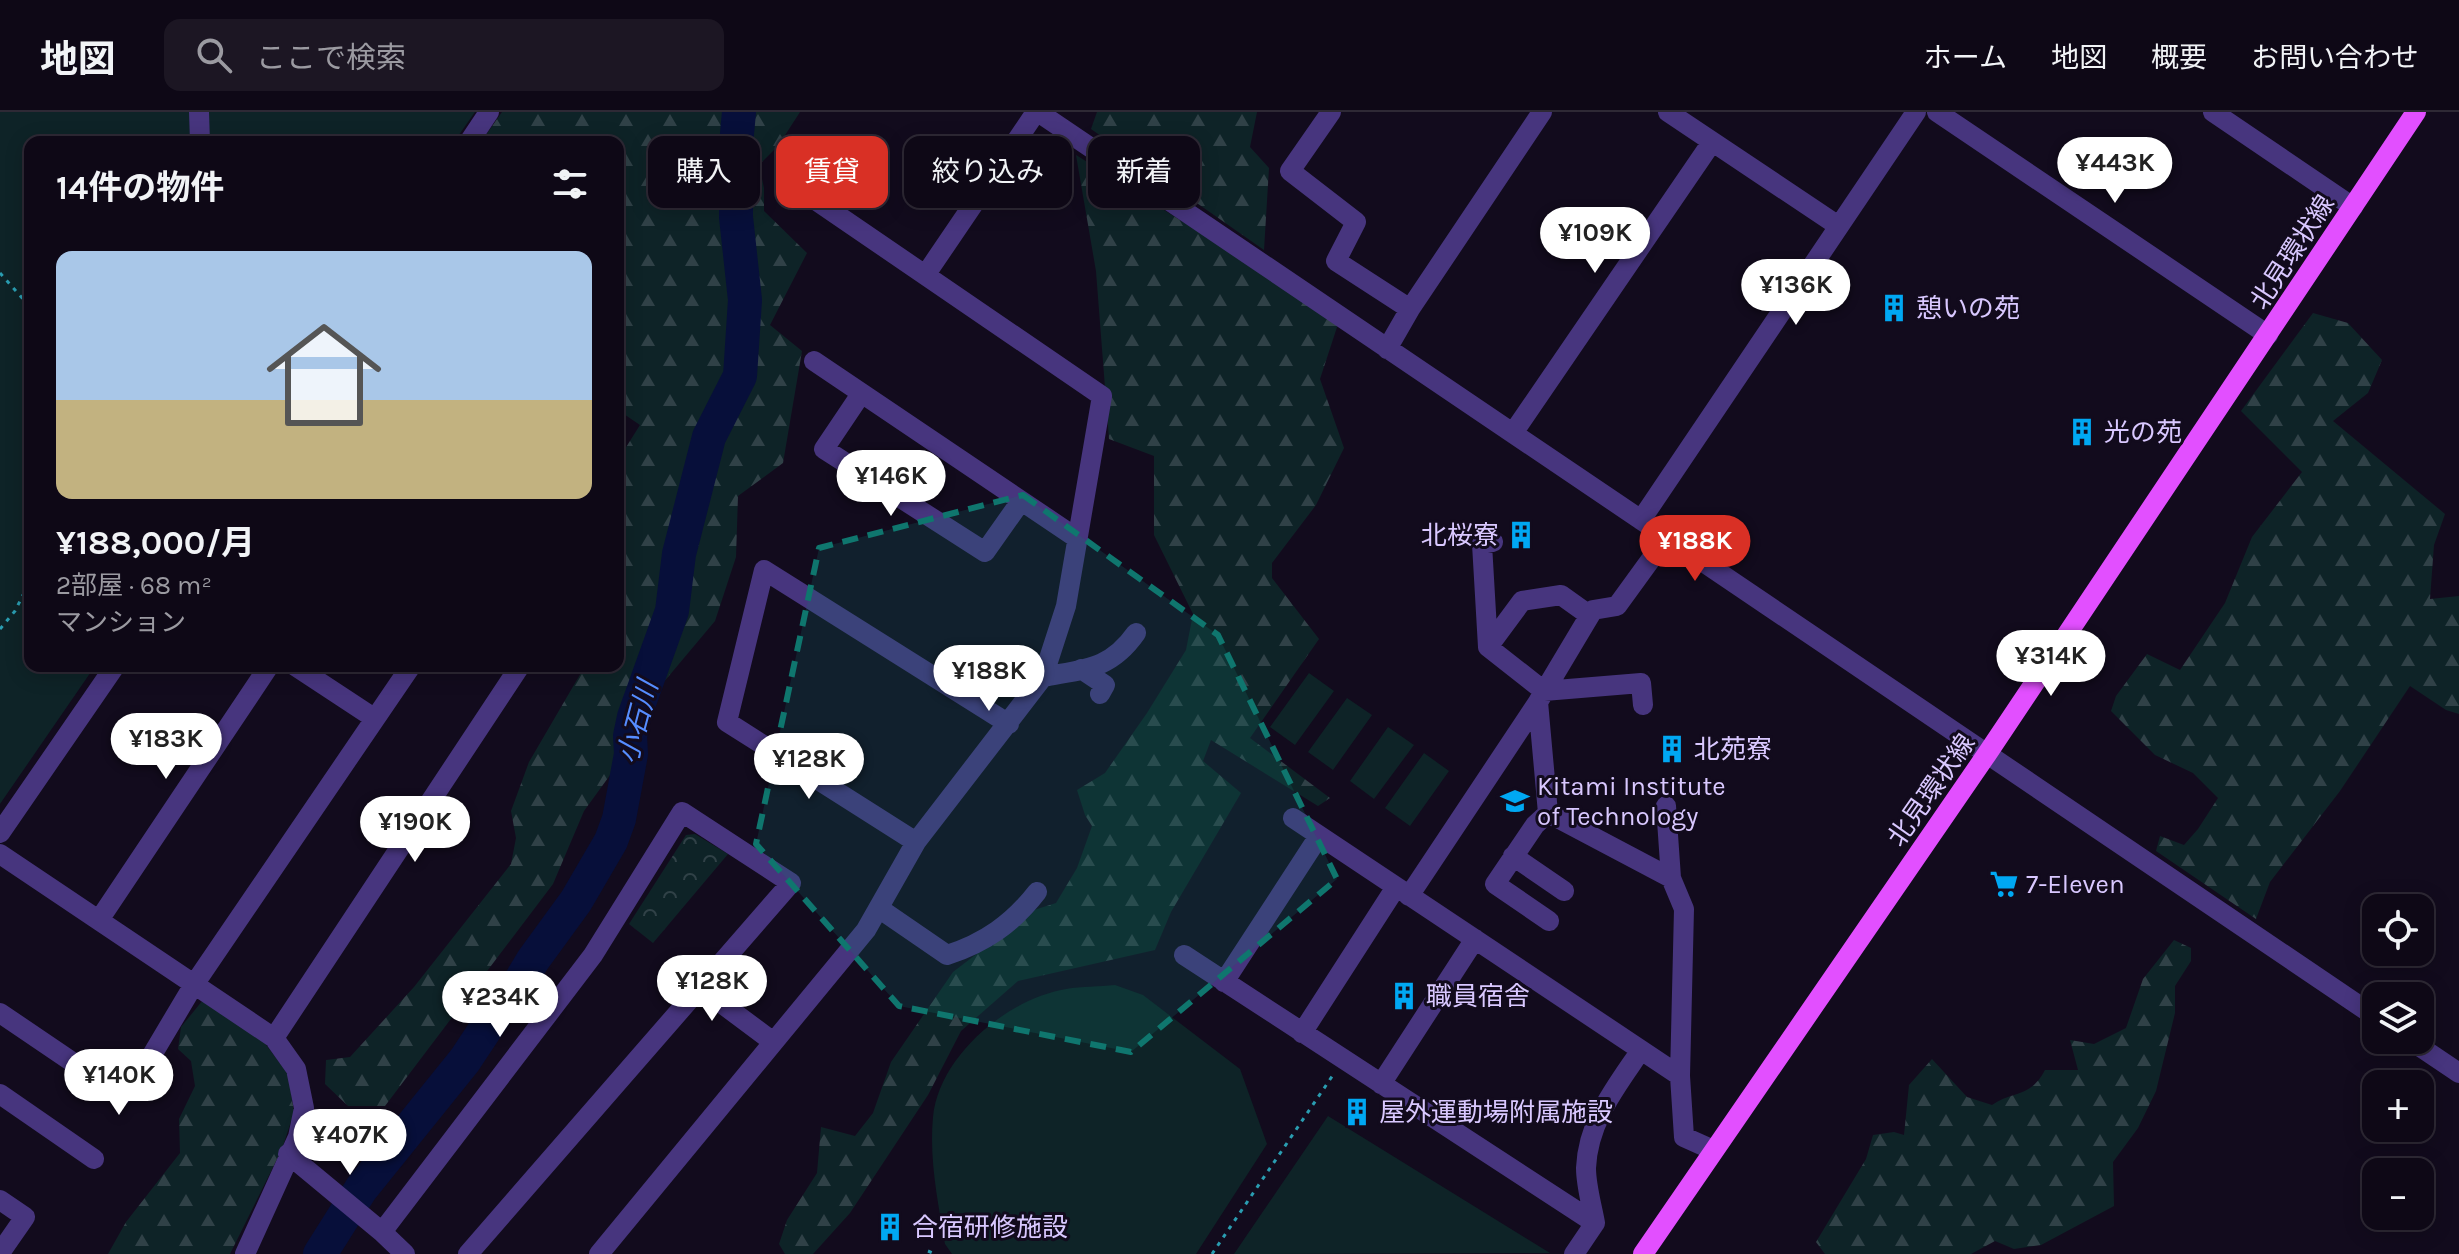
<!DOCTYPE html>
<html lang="ja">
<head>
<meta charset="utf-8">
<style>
  :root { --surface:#0e0816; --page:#1c1623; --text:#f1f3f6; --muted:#9b9aa1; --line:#2e2935; --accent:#d93025 }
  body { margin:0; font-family:Karla,"Noto Sans JP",sans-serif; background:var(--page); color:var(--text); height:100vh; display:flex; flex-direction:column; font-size:30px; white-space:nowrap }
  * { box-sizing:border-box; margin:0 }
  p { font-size:26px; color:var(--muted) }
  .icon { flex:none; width:44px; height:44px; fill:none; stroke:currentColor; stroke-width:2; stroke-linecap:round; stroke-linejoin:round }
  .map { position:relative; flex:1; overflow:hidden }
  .side { position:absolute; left:24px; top:24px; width:600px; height:536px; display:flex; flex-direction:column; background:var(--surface); border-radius:16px; box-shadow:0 4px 20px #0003,0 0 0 2px var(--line) }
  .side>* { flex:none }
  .guide { position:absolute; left:648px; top:24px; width:760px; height:72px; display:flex; gap:16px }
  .buttons { position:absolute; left:2362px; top:782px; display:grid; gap:16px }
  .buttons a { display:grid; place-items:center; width:72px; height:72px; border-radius:16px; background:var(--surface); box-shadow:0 4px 20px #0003,0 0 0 2px var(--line); font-size:40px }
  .price { position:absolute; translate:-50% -68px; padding:0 18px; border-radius:28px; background:#fff; color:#222; font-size:26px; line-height:52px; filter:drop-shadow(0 2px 4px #0008) }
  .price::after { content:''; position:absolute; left:50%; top:48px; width:24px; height:18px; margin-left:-12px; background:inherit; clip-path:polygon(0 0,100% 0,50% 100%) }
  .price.on { background:var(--accent); color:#fff }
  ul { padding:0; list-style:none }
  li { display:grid; align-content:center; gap:16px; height:424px; padding:0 32px }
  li+li { border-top:2px solid var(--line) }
  li span { display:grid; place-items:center; height:248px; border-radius:16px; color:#555 }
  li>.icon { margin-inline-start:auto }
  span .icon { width:144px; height:144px; fill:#fffc; stroke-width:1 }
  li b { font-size:34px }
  h2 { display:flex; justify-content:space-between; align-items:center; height:96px; padding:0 32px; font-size:34px }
  .tag { padding:0 28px; border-radius:16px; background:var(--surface); box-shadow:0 4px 20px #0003,0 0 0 2px var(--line); font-size:28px; line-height:72px }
  .tag.on { background:var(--accent); color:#fff }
  header { display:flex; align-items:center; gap:48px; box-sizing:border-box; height:112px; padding:0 40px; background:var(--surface); border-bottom:2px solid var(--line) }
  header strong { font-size:38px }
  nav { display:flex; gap:44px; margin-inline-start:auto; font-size:28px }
  .search { width:560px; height:72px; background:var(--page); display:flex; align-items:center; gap:20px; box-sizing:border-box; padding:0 28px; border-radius:16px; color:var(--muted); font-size:30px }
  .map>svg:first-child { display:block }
  .forest { fill:url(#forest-firs) }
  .park { fill:url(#park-crowns) }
  .pitch { fill:#0e2327 }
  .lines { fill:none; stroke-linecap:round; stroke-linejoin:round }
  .river { stroke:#070f3a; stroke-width:34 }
  .path { stroke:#2a9db1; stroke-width:3; stroke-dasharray:4 6; stroke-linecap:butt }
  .minor { stroke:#47357e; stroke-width:20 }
  .major { stroke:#e24fff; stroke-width:20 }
  .marked { fill:#0f766e; fill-opacity:0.2; stroke:#0f766e; stroke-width:6; stroke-dasharray:16 10; stroke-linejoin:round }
  .labels { text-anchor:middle; stroke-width:6; stroke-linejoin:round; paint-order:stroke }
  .street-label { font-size:26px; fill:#d9c8ff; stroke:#120b1d }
  .poi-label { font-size:26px; fill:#d9c8ff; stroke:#120b1d; text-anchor:start }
  .water-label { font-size:28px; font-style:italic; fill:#568dff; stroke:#120b1d }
</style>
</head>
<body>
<header>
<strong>地図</strong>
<div class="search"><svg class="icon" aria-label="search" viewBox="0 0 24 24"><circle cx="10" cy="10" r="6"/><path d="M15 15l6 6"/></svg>ここで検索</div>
<nav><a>ホーム</a><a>地図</a><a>概要</a><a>お問い合わせ</a></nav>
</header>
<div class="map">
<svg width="2459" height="1142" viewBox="0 0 2459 1142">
  <defs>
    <pattern id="forest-firs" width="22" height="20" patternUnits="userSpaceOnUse" patternTransform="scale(2)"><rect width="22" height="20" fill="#0e2327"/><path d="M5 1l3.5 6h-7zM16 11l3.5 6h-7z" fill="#304147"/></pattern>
    <pattern id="park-crowns" width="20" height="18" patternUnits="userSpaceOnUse" patternTransform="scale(2)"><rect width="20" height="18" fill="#0e2327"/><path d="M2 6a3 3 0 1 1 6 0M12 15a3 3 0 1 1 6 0" fill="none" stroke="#304147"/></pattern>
  </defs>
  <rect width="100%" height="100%" fill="#120b1d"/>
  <path class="forest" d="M502,0H800L778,34L759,53L764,76V99L807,141L770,213L802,239L783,351L738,384L736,445L715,509L647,590L621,648L584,699L553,772L385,994H348L325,972L326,948L350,945L414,875L511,752L516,726L511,699L529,650L585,554H618V348L640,313L618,298V30H481Z
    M1097,0H1257L1250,35L1269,56L1264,138L1091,17Z
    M1076,43L1263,160L1338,212L1320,267L1344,336L1316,393L1272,451V466L1319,527L1250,626L1330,686L1318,694L1211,628L1203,649L1241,681L1171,800L1155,838L1018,869L961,919L928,983L850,1101L813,1142H785L779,1132L787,1108L817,1061L821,1015L855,1024L873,1001L891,950L953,860L1034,798L1056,791L1077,756L1092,714L1085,703L1077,678L1105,661L1147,601L1186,538L1193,502L1154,423V344L1109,327L1096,159Z
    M2313,201L2348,211L2382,248L2368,281L2333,309L2445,402L2434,433L2430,487L2459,484V602L2446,598L2410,574L2340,679L2270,770L2256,807L2156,739L2160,724L2184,733L2198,717L2218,686L2193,661L2155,643L2111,599L2116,584L2147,542L2180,558L2225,491L2252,425L2302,360L2241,299Z
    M2174,828L2191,836V849L2175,874V901L2156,979L2138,1016L2113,1050L2114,1094L2041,1133L2014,1137L1995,1129L1971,1142H1825L1816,1130L1866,1047L1873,1023L1894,1020L1904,1023L1909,973L1932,947L1967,985L1992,993C2012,978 2030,987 2045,958H2078L2070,928L2094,932L2126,916L2143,867Z
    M203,888L264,930L288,962L294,1000L282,1037L230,1142H108L126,1110L180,1041L179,1007L195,974L191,949L178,937L181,915Z"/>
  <path class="park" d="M695,722L728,742L653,831L629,812L686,723Z"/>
  <path class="pitch" d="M0,0H475L454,30H30V554H95L0,692Z
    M1309,561L1334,579L1295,633L1270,615Z
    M1347,586L1372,603L1333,658L1308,640Z
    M1388,615L1414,633L1374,687L1350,669Z
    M1424,641L1449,659L1410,714L1385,696Z
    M1115,873L1143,883L1240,957L1267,1032L1196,1142H952L945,1132C938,1090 929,1048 933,1005C939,944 1007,887 1066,877C1082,874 1099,875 1115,873Z
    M1328,1004L1550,1141L1234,1142Z"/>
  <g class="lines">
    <path class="river" d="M320,1142L361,1077L465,948L498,898L515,878L533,848L576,789L611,729L619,707L631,642L630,624L634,605L672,499L679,442L709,325L740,264L745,188L736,105V33L739,0"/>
    <path class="path" d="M0,161L24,188L30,199
      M0,517L15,499L30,469
      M928,1139L935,1142
      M1212,1142L1333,963"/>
    <path class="minor" d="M199,0L200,30
      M1038,0L2376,905
      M1331,0L1290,59L1356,110L1336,149L1410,197
      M1668,0L1837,113
      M1937,0L2268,223
      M2213,0L2353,95
      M469,30L489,0
      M926,162L1036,0
      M1387,237L1410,197L1542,0
      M814,249L1078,427
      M861,282L824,337L985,440L1021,389
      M1513,321L1712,30
      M1641,408L1916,0
      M1493,430L1482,432L1488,535L1544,579L1641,571L1643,593
      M1488,535L1522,489L1561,483L1589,503
      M295,554L374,606
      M1081,557L1105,573L1100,582
      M1043,565C1084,557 1110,558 1136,521
      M1538,590L1548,701L1671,766
      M1666,694L1671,766L1684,797L1680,964
      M1548,701L1535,713L1495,772L1549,809
      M1293,706L1680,964L1684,1025L1713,1038
      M0,721L115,554
      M916,730L727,610L764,458L1009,612
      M0,742L274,926L296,957L304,996L298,1025L245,1142
      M1513,744L1564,779
      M1409,784L1538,590L1593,498L1617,494L1662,432
      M880,797L947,843C985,831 1013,811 1037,780
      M99,808L269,554
      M1184,843L1595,1111
      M1224,870L1319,724
      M701,876L772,929
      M0,901L121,983L133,975L193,874L411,554
      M1302,921L1396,775
      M274,926L520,554
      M2410,928L2459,961
      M1381,972L1475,827
      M0,982L94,1047
      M288,1042L382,1120
      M0,1088L25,1105L0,1141
      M405,1142L382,1120L593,843L682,700L791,771L468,1142
      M599,1142L866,818L916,730L1043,565L1066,494L1102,284L808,83
      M1574,1142L1595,1111C1592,1094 1586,1074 1586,1056C1588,1009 1616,975 1641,938"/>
    <path class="major" d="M1643,1142L1987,642L2416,0"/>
  </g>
  <path class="marked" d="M1023,383L1218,523L1337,767L1131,940L899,894L756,732L819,436Z"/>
  <defs>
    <symbol id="building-bare" viewBox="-9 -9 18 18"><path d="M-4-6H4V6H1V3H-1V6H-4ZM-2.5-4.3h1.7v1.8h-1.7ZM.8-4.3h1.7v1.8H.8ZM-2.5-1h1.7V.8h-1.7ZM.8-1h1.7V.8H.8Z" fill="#00a8f3" stroke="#120b1d" stroke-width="2.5" paint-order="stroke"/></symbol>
    <symbol id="university-bare" viewBox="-9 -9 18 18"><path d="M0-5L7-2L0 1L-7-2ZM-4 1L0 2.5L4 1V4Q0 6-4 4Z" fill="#00a8f3" stroke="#120b1d" stroke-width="2.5" paint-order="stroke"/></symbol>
    <symbol id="supermarket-bare" viewBox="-9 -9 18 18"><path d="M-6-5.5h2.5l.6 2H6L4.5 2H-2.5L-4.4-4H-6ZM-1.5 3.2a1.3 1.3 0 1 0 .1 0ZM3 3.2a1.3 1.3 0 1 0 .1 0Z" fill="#00a8f3" stroke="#120b1d" stroke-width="2.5" paint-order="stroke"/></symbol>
  </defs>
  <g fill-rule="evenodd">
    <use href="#building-bare" x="1874" y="176" width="40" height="40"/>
    <use href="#building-bare" x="2062" y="300" width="40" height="40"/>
    <use href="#building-bare" x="1501" y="403" width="40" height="40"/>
    <use href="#building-bare" x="1652" y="617" width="40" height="40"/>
    <use href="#university-bare" x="1495" y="669" width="40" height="40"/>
    <use href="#supermarket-bare" x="1984" y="752" width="40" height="40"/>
    <use href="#building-bare" x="1384" y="864" width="40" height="40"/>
    <use href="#building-bare" x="1337" y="980" width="40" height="40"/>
    <use href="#building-bare" x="870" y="1095" width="40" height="40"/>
  </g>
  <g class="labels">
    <g class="street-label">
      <text transform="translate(2292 140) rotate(-57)" y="9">北見環状線</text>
      <text transform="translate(1931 678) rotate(-55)" y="9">北見環状線</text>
    </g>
    <g class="poi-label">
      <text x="1916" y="205">憩いの苑</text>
      <text x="2104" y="329">光の苑</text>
      <text x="1499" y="432" text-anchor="end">北桜寮</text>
      <text x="1694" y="646">北苑寮</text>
      <text x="1537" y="683">Kitami Institute<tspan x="1537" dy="30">of Technology</tspan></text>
      <text x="2026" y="781">7-Eleven</text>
      <text x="1426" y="893">職員宿舎</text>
      <text x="1379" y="1009">屋外運動場附属施設</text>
      <text x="912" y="1124">合宿研修施設</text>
    </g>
    <g class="water-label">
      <text transform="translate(637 610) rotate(-75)" y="10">小石川</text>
    </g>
  </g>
</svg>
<div class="buttons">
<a><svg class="icon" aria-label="locate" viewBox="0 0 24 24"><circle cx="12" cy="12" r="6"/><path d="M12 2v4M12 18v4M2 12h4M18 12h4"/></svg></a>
<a><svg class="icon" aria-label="layers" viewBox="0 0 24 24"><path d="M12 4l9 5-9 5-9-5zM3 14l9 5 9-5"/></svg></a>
<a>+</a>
<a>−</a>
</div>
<b class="price" style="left:2115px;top:93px">¥443K</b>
<b class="price" style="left:1595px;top:163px">¥109K</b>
<b class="price" style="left:1796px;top:215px">¥136K</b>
<b class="price" style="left:891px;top:406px">¥146K</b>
<b class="price on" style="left:1695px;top:471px">¥188K</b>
<b class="price" style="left:2051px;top:586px">¥314K</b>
<b class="price" style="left:989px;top:601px">¥188K</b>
<b class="price" style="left:166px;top:669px">¥183K</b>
<b class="price" style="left:809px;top:689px">¥128K</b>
<b class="price" style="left:415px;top:752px">¥190K</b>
<b class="price" style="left:712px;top:911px">¥128K</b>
<b class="price" style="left:500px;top:927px">¥234K</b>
<b class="price" style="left:119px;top:1005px">¥140K</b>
<b class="price" style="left:350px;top:1065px">¥407K</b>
<div class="guide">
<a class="tag">購入</a>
<a class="tag on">賃貸</a>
<a class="tag">絞り込み</a>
<a class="tag">新着</a>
</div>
<section class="side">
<h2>14件の物件<svg class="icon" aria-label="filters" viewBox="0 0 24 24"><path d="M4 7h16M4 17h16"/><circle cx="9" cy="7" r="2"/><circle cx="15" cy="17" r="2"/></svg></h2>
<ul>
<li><span style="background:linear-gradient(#a9c7e8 60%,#c2b280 0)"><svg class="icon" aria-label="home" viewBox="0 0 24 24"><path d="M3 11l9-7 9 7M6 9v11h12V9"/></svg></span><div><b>¥188,000/月</b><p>2部屋 · 68 m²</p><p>マンション</p></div></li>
</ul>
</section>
</div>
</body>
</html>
